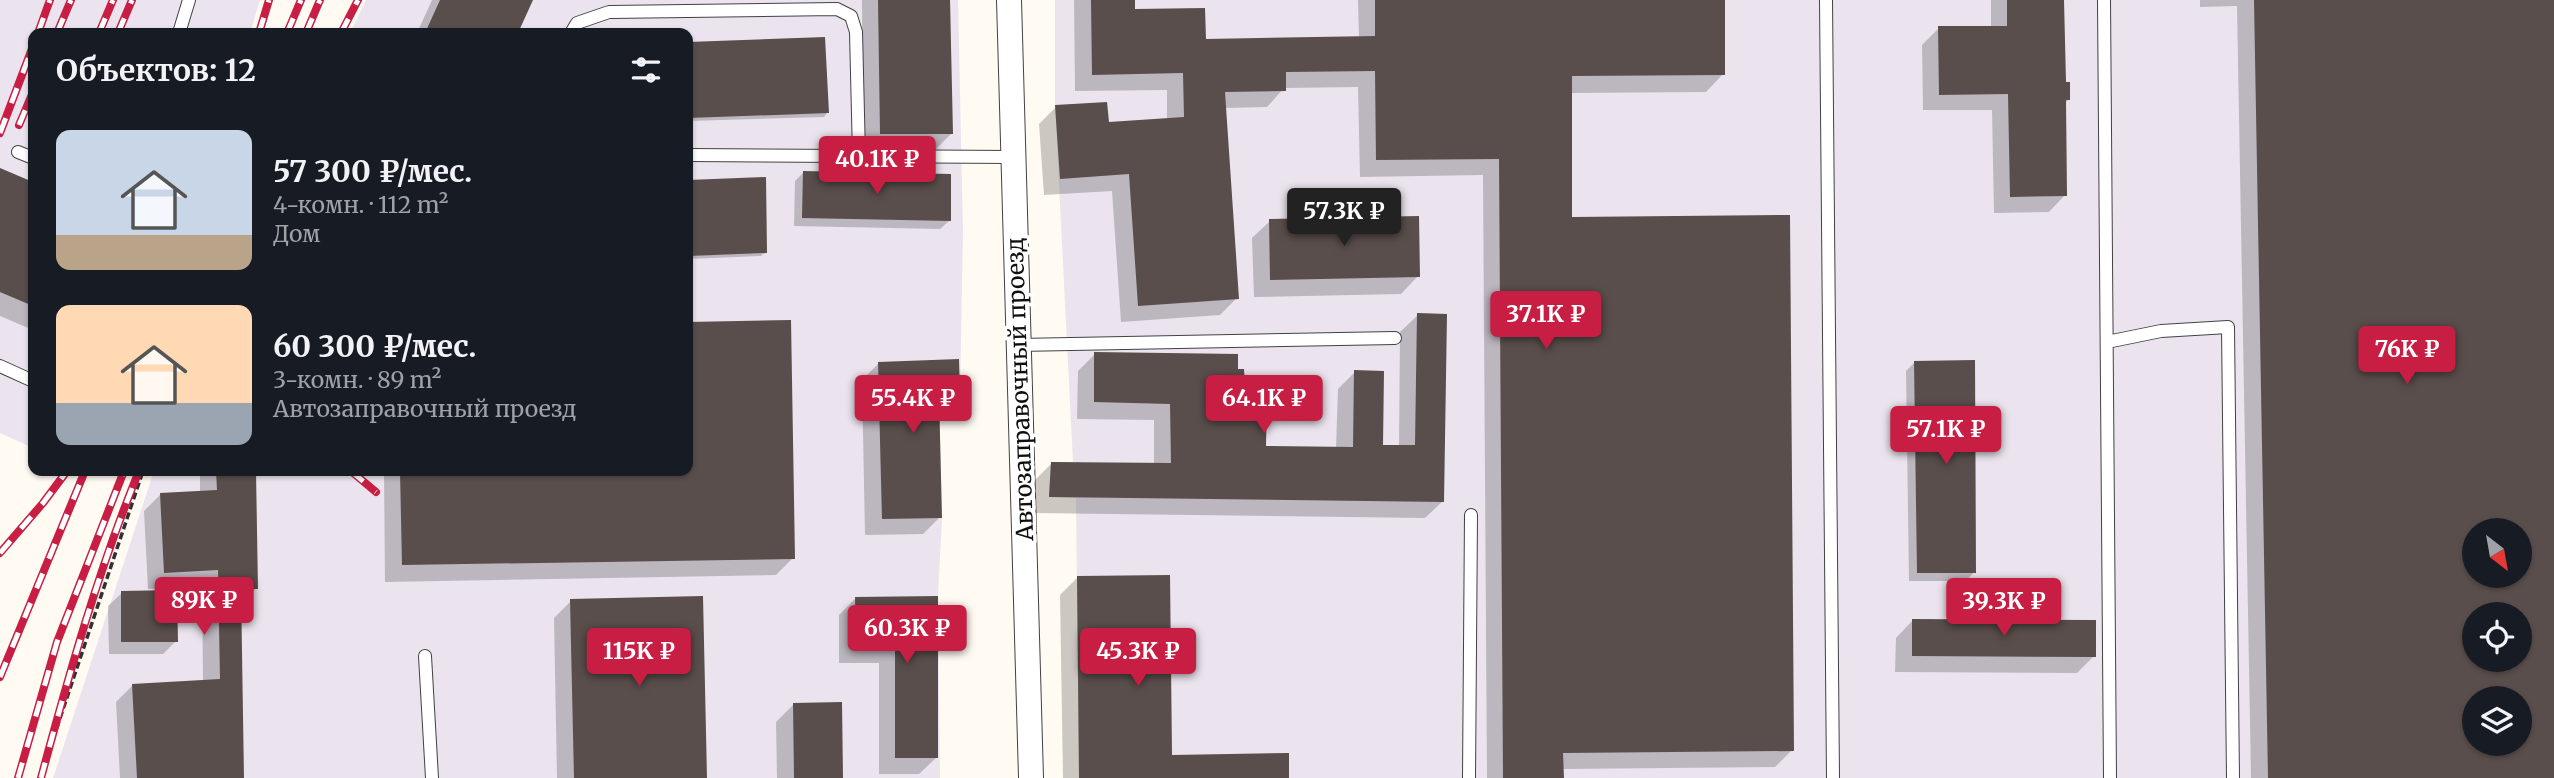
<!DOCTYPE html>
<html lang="ru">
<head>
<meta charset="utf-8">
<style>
  :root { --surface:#171b24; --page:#242831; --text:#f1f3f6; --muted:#9ea1a6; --accent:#c91e44 }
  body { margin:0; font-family:Merriweather,serif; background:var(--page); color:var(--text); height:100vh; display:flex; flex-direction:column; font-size:26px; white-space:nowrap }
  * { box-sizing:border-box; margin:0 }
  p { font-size:23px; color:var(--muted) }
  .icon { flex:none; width:38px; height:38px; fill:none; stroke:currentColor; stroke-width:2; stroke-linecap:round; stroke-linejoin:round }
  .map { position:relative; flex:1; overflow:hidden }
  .sheet { position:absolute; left:28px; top:28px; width:665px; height:448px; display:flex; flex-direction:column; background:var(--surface); border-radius:14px; box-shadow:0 2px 5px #0004 }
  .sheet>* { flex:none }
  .needle { width:46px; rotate:149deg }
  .tools { position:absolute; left:2462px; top:518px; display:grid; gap:14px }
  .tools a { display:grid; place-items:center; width:70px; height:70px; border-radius:50%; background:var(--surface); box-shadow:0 2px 5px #0004; font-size:35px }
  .price { position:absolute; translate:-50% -60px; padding:0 16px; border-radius:7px; background:var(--accent); color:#fff; font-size:23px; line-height:46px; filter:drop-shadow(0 2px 4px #0008) }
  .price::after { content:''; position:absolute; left:50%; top:42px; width:21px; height:16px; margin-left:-10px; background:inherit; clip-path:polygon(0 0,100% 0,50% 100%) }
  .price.on { background:#222; color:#fff }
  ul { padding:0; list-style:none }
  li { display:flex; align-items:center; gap:21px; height:175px; padding:0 28px }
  li span { display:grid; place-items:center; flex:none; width:196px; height:140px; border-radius:14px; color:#555 }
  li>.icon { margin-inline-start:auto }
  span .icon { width:84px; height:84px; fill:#fffc; stroke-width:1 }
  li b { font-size:30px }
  h2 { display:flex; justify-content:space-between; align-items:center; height:84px; padding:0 28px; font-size:30px }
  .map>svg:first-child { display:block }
  .industrial { fill:#ebe4ee; fill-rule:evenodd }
  .shadow { fill:#0003; fill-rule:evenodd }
  .building { fill:#594e4b; fill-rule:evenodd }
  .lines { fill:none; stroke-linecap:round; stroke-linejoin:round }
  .lane-casing { stroke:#424242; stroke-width:14 }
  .street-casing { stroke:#424242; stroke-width:26 }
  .path { stroke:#313131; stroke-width:3.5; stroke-dasharray:7 3.5; stroke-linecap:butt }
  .lane { stroke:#fff; stroke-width:12 }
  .street { stroke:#fff; stroke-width:24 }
  .rail-casing { stroke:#c91e44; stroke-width:8 }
  .rail { stroke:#fff; stroke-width:5; stroke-dasharray:16; stroke-linecap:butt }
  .labels { text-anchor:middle; stroke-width:7; stroke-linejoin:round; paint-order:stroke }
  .street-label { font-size:23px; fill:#0f0f0f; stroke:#fff }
</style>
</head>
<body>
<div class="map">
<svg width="2554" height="778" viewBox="0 0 2554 778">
  <rect width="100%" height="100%" fill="#fffaf2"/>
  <path class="industrial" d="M0,0H260L250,33H33V448L0,433Z
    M366,0H958L963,232L960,395H939L942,518L938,596L940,778H53L154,471H688V33H350Z
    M1055,0H2554V778H1079L1076,498L1049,497L1051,462H1073L1055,105ZM2474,530H2520V576H2474ZM2474,614H2520V660H2474ZM2474,698H2520V744H2474Z"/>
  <path class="shadow" d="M432,0H531L517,33H417Z
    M862,0H950L951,134L934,151H863Z
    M1074,0H1133L1134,11L1204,40L1359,38L1358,0H1723V74L1706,92L1570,93L1571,219L1792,750L1775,767L1562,769V778H1487L1483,175L1360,177L1358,87L1284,88L1267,107L1225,108L1237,298L1220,315L1121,322L1112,191L1044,195L1039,124L1056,107L1107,124L1167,119V90L1075,91Z
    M1991,0H2063L2064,84L2068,100L2064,104L2065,195L2049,212L1994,213L1992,110H1923L1922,45L1939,28H1991Z
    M2200,0H2554V778H2251L2237,6L2200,7ZM2474,530H2520V576H2474ZM2474,614H2520V660H2474ZM2474,698H2520V744H2474Z
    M823,39L827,113L824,117L688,121V43Z
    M0,170L33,184V330L0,316Z
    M803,173L949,221L940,229L794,226L795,181Z
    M764,179L765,252L761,256L688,259V181Z
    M1270,221L1418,276L1401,294L1254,297L1252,238Z
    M1418,315L1443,501L1425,518L1033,513L1034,481L1051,464L1154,465V420L1077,419L1078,371L1095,354L1236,371L1244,403L1264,447L1336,448L1338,389L1355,372L1381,446L1399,447L1400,332Z
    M790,322L793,558L776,575L385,582L384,471H688V324Z
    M879,363L958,394L941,411H938L940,517L923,534L865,535L862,380Z
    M1914,363L1974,572L1966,581H1909L1906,371Z
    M205,471H254L256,588L240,605L242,778H120L116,702L133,685L203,682L202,586L148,589L144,511L161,494L200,493V475Z
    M1077,578L1170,757L1287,778H1063L1060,595Z
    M122,593L176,641L163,654H109L108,606Z
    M856,598H937V757L919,774H879V663H839V615Z
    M571,601L706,778H557L554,618Z
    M1913,620L2094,656L2077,673L1895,672L1896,638Z
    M793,705L842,778H777L776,722Z"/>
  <path class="building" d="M440,0H533L518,33H425Z
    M878,0H950L953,134H880Z
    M1091,0H1135V9L1205,8L1206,39L1375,36V0H1725V75L1572,76V217L1790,215L1794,751L1563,753L1564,778H1503L1499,159L1376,160L1375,71L1286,72V91L1225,92L1239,299L1138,306L1129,174L1060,179L1055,105L1107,102L1109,122L1184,117L1183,73L1092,75Z
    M2007,0H2064L2066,82H2070V100H2066L2067,196L2010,197L2008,94L1939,95L1938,26H2007Z
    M2254,0H2554V778H2268ZM2474,530H2520V576H2474ZM2474,614H2520V660H2474ZM2474,698H2520V744H2474Z
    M825,37L829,113L688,118V42Z
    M0,168L33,182V306L0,292Z
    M803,171L951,174V221L802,218Z
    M766,177L767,253L688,256V180Z
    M1419,216L1420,277L1270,280L1269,219Z
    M1417,313L1447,314L1444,502L1049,497L1051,462L1171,463L1170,404L1094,402V352L1238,354V369H1244L1246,401L1267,400L1266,446L1353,447L1354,370L1384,371L1383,445H1415Z
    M791,320L795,559L402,565L400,471H688V322Z
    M959,359L960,395H939L942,518L882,519L878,362Z
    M1975,360L1976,573H1917L1914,361Z
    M216,471H256L258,589H241L244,778H137L132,684L220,679L218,570L164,573L160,493L217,490Z
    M1170,575L1172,755L1289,753V778H1079L1077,576Z
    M177,590L178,642H121V591Z
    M703,596L707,778H574L570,599Z
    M938,596V758H895V647H856L855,597Z
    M1912,619L2096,620V657L1912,656Z
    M842,702L843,778H794L793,703Z"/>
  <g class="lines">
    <defs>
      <path id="lane" d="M1826,0L1833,778
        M2104,0L2110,778
        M179,33L189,0
        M571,33L577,23L609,12L837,9L851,16L856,32L859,156
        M18,152L33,158
        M688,155L1013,157
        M2107,342L2161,331L2228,327L2233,778
        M1018,345L1395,338
        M0,366L33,381
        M425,656L432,778
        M1469,778L1471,515"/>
      <path id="street" d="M1009,0L1031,778"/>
    </defs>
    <use href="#lane" class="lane-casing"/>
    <use href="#street" class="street-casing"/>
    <path class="path" d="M40,778L143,471"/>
    <use href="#lane" class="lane"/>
    <use href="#street" class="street"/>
    <defs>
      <path id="rail" d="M38,33L50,0
        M57,33L71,0
        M99,33L113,0
        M118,33L132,0
        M259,33L269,0
        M287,33L301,0
        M306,33L320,0
        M341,33L358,0
        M19,125L33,92
        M0,133L33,46
        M351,471L376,492
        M0,553L43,503L67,471
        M0,677L85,471
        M18,778L57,642L124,471
        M41,778C69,674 98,571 139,471"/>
    </defs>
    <use href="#rail" class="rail-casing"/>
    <use href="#rail" class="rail"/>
  </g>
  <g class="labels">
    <g class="street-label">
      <text transform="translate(1020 389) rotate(-92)" y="8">Автозаправочный проезд</text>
    </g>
  </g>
</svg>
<div class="tools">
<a><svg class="needle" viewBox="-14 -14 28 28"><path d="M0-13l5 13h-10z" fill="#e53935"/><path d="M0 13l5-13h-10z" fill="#9ea1a6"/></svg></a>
<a><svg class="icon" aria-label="locate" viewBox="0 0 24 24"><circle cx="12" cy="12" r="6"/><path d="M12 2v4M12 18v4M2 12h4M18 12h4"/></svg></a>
<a><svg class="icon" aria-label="layers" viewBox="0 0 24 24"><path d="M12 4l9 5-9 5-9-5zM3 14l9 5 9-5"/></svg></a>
</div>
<b class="price" style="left:877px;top:196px">40.1K ₽</b>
<b class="price on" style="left:1344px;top:248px">57.3K ₽</b>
<b class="price" style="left:1546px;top:351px">37.1K ₽</b>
<b class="price" style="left:2407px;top:386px">76K ₽</b>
<b class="price" style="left:913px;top:435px">55.4K ₽</b>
<b class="price" style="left:1264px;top:435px">64.1K ₽</b>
<b class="price" style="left:1946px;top:466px">57.1K ₽</b>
<b class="price" style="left:204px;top:637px">89K ₽</b>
<b class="price" style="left:2004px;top:638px">39.3K ₽</b>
<b class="price" style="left:907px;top:665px">60.3K ₽</b>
<b class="price" style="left:639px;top:688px">115K ₽</b>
<b class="price" style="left:1138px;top:688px">45.3K ₽</b>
<section class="sheet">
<h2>Объектов: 12<svg class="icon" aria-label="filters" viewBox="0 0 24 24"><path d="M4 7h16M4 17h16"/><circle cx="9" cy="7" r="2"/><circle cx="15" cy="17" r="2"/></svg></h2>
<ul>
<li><span style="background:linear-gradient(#c9d6e8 75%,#b9a48a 0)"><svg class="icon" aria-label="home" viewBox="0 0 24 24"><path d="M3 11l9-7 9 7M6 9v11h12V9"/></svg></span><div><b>57 300 ₽/мес.</b><p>4-комн. · 112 m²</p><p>Дом</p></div></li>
<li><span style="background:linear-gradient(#ffd9b3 70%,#9aa5b1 0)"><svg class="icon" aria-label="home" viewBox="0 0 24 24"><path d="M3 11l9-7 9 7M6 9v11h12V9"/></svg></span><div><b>60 300 ₽/мес.</b><p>3-комн. · 89 m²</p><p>Автозаправочный проезд</p></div></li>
</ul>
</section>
</div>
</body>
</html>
